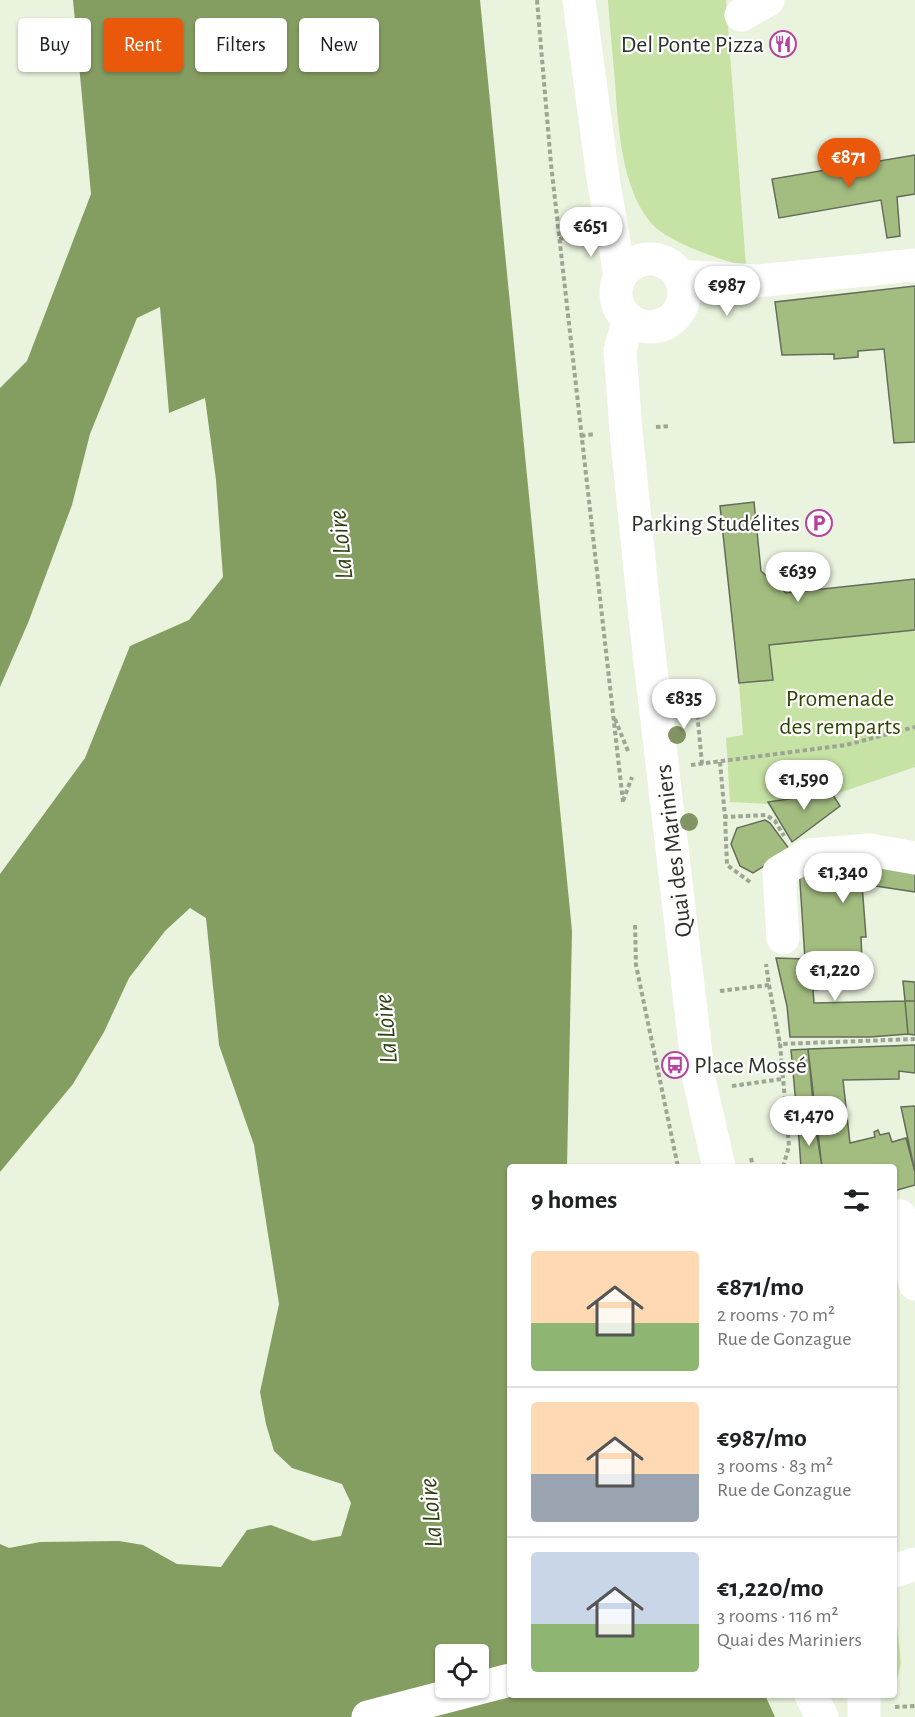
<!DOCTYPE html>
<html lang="en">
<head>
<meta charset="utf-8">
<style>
  :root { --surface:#fff; --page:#f6f6f6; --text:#202124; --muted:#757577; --line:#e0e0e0; --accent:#ea580c }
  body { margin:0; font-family:"Alegreya Sans",sans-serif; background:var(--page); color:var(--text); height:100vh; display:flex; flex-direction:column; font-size:22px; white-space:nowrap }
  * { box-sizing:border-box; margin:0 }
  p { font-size:20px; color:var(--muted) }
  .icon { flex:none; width:33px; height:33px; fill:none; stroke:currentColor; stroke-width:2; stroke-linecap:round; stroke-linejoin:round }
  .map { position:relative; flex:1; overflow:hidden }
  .sheet { position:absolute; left:507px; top:1164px; width:390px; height:534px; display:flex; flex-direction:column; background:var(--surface); border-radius:6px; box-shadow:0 2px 4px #0004 }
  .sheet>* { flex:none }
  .top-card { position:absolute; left:18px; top:18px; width:399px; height:54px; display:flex; gap:12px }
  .controls { position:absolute; left:435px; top:1644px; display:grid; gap:12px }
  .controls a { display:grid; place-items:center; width:54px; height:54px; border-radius:6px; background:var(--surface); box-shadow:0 2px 4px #0004; font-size:30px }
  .price { position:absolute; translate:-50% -51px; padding:0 14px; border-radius:21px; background:#fff; color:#222; font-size:20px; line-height:39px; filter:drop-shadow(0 2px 3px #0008) }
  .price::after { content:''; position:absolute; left:50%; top:36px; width:18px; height:14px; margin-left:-9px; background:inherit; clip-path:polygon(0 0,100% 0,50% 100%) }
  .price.on { background:var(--accent); color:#fff }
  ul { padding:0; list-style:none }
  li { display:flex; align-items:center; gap:18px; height:150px; padding:0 24px }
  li+li { border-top:2px solid var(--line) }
  li span { display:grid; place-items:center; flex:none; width:168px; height:120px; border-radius:6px; color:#555 }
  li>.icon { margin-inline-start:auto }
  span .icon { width:72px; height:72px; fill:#fffc; stroke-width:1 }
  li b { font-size:26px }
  h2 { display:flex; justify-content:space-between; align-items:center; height:72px; padding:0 24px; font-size:26px }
  .chip { padding:0 21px; border-radius:6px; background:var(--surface); box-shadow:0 2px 4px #0004; font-size:21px; line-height:54px }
  .chip.on { background:var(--accent); color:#fff }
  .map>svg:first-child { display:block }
  .green { fill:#c7e2a5 }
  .water { fill:#849e62; fill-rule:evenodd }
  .building { fill:#a3bd80; stroke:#646d5a; stroke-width:1.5 }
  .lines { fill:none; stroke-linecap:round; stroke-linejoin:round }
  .path { stroke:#9da595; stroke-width:4; stroke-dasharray:4.5 3; stroke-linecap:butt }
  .minor { stroke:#fff; stroke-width:33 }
  .major { stroke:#fff; stroke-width:33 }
  .tree { fill:#839463 }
  .labels { text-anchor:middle; stroke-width:4.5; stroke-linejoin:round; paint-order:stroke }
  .poi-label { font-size:24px; fill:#2c3028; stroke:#fff; text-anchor:end }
  .park-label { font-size:24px; fill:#2f4600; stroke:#fff }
  .street-label { font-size:24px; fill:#2c3028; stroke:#fff }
  .water-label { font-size:26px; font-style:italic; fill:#2f4013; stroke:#fff }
</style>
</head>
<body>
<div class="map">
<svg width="915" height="1717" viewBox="0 0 915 1717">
  <rect width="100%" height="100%" fill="#e9f3dd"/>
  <path class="green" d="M608,0H726L746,266C723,261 671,243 654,226C624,195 619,137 616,96C614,64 610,32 608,0Z
    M915,630V767L833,795L826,784L791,799L769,804L730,802L726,738L743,735L739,683L773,679L769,645Z
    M894,1598L901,1663L894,1692Z"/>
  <path class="water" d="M73,0H480L572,931L567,1167H510V1695H765L775,1717H0V1544L9,1548L40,1542L119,1541L143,1545L177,1564L221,1567L247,1530L271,1525L313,1541L341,1536L351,1503L342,1484L292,1468L274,1451L266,1424L260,1392L279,1304L254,1145L219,1045L206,918L190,908L165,931L129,978L104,1032L73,1084L0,1172V874L85,758L130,646L189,620L223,577L216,480L205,398L169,413L160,307L137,318L90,434L72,505L28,623L0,687V388L27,361L91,194ZM446,1654H478V1688H446Z"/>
  <path class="building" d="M915,155V194L897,197L900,236L887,238L881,200L779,218L772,179Z
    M915,286V442L894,443L884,349L858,351V357L834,359V354L782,355L775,302Z
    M754,502L761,571L786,593L915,579V630L769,645L773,680L739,683L720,506Z
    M826,784L840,806L792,842L768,802L795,798Z
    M765,820L770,823L790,850L753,873L740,866L731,844L737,828Z
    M864,859L915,867V892L862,884L866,937H861L862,961L805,959L799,867Z
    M776,958L862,961L864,985L813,990L814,1003L905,1001L908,1034L870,1037H790L787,1006Z
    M903,981L915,982V1001H905Z
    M905,1001H915V1035L908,1034Z
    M915,1045V1073L899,1071V1079L843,1080L850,1143L875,1137L874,1132L878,1130L880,1135L889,1133L892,1142L906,1138L915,1172V1185L894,1191V1167H822L808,1049Z
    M808,1049L815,1124L798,1126L791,1050Z
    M915,1106V1172L901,1107Z
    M815,1124L822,1167H801L798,1126Z"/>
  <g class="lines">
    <path class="path" d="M537,0L551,164L623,802
      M559,239L584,235
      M656,427L670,426
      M581,436L595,434
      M696,700L702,764
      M615,719L628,751
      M720,762L725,817
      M691,765L846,745L915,727
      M623,801L632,777
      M750,882L727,865L725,817L766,815L775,821L784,836
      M635,925L636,965L678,1167
      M769,985L780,1044
      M720,991L769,985L766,964
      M732,1086L782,1079
      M751,1158L753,1167
      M783,1167L789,1146L780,1044L915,1039
      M895,1707L915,1706"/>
    <path class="minor" d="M579,0L603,178L620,276
      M741,15L768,0
      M783,938L779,872L808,855L870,850L915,858
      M900,1216L915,1284
      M894,1571L915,1564"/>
    <path class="major" d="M616 293a34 34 0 1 1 68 0a34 34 0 1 1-68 0Z
      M680,276L757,281L915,265
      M629,320L620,350L626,431L645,618L699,1079L719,1167
      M811,1695L822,1717
      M864,1695V1717
      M368,1717L510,1680"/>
  </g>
  <g class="tree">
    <circle cx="677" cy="735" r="9"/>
    <circle cx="689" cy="822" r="9"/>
  </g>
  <defs>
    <symbol id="restaurant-ring" viewBox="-11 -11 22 22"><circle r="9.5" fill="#fff" stroke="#b6439d" stroke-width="1.5"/><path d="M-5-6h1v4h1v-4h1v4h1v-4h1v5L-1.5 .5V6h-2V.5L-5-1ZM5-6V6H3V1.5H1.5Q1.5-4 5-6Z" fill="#b6439d"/></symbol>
    <symbol id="parking-ring" viewBox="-11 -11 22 22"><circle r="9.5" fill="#fff" stroke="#b6439d" stroke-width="1.5"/><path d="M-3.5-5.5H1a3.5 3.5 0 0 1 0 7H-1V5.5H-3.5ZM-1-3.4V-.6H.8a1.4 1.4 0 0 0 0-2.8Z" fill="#b6439d"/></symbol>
    <symbol id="bus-ring" viewBox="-11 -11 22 22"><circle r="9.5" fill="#fff" stroke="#b6439d" stroke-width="1.5"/><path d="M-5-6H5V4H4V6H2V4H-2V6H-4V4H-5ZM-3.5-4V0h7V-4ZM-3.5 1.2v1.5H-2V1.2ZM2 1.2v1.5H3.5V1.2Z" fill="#b6439d"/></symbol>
  </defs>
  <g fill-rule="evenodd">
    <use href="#restaurant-ring" x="768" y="29" width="30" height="30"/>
    <use href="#parking-ring" x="804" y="508" width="30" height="30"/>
    <use href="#bus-ring" x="660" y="1050" width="30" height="30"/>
  </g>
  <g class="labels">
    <g class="poi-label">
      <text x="764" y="52">Del Ponte Pizza</text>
      <text x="800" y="531">Parking Studélites</text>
      <text x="694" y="1073" text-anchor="start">Place Mossé</text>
    </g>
    <g class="park-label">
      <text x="840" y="706">Promenade<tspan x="840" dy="28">des remparts</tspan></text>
    </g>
    <g class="street-label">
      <text transform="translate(673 851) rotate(-97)" y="8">Quai des Mariniers</text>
    </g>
    <g class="water-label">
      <text transform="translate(340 545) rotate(-96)" y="9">La Loire</text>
      <text transform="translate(385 1029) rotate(-95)" y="9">La Loire</text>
      <text transform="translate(430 1513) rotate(-95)" y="9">La Loire</text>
    </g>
  </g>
</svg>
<div class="controls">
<a><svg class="icon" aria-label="locate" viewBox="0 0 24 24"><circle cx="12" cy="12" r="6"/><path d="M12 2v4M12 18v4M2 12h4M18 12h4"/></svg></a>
</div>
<b class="price on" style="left:849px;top:189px">€871</b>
<b class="price" style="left:591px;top:258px">€651</b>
<b class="price" style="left:727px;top:317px">€987</b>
<b class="price" style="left:798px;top:603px">€639</b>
<b class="price" style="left:684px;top:730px">€835</b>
<b class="price" style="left:804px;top:811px">€1,590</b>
<b class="price" style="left:843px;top:904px">€1,340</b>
<b class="price" style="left:835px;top:1002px">€1,220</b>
<b class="price" style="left:809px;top:1147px">€1,470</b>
<div class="top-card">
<a class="chip">Buy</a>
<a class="chip on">Rent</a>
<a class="chip">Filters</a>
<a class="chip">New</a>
</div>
<section class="sheet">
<h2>9 homes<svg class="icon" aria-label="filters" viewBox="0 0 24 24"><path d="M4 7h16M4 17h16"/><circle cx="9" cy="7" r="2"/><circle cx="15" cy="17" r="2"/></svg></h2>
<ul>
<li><span style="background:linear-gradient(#ffd9b3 60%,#8fb573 0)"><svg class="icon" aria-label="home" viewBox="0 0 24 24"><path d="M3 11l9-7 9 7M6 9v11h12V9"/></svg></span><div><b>€871/mo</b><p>2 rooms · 70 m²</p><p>Rue de Gonzague</p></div></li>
<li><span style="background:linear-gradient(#ffd9b3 60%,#9aa5b1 0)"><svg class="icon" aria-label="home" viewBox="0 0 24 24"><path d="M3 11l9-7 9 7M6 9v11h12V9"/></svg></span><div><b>€987/mo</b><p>3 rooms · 83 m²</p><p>Rue de Gonzague</p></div></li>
<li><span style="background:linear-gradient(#c9d6e8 60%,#8fb573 0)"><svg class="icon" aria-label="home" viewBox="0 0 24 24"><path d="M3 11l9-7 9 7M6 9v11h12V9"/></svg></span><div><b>€1,220/mo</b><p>3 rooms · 116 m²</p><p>Quai des Mariniers</p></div></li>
</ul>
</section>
</div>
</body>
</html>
